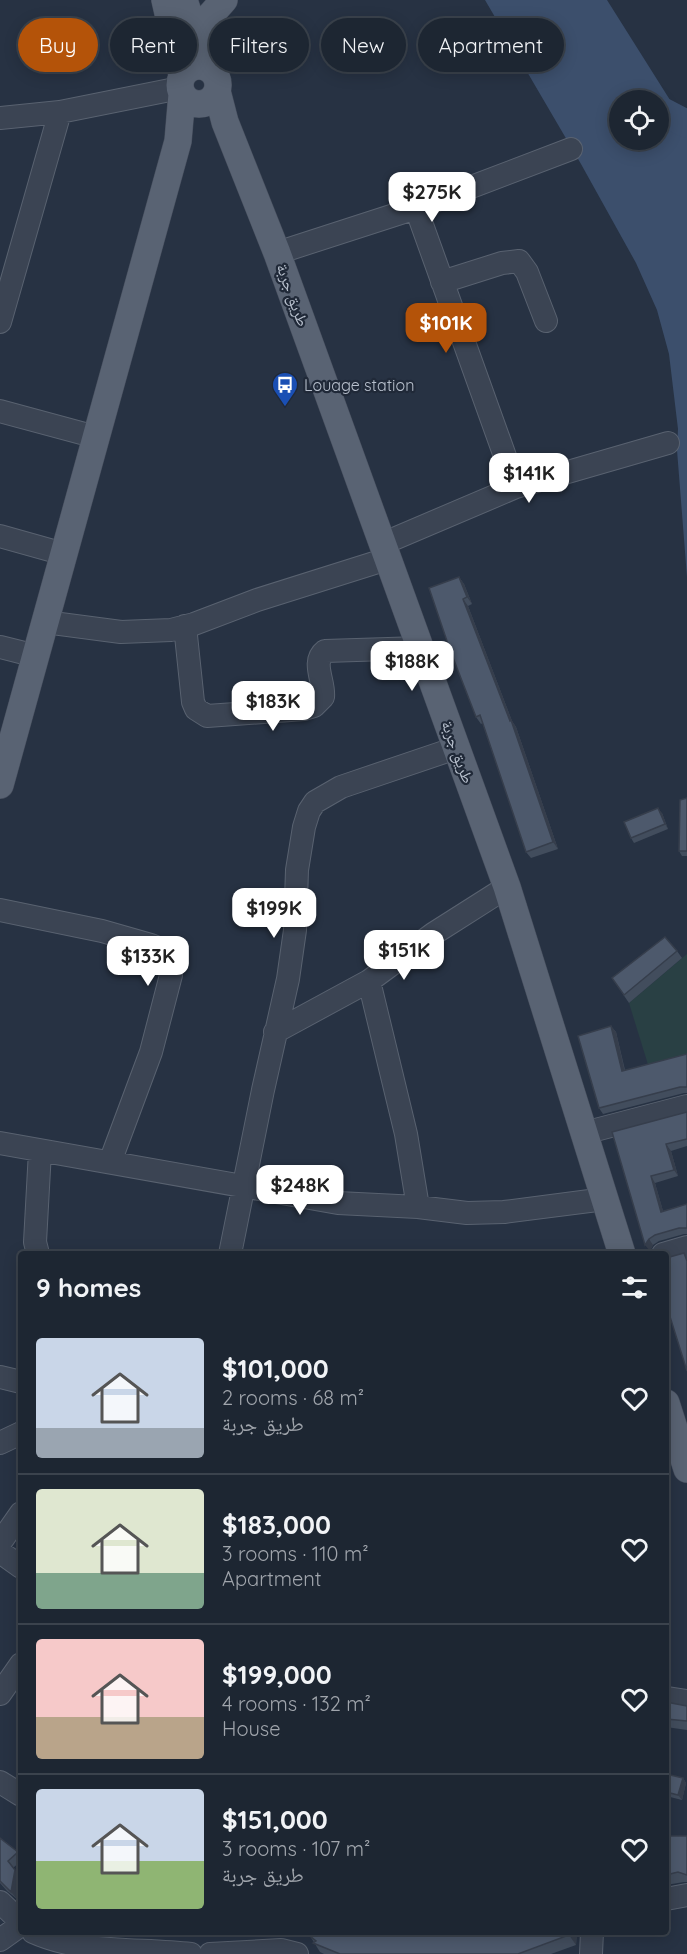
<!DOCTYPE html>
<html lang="en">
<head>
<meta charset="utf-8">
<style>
  :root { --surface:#1d2632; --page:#252e3a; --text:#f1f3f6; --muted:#a0a5ac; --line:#3b434d; --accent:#b45309 }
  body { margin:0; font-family:Quicksand,"Noto Naskh Arabic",sans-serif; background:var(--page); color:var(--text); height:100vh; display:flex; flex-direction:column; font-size:22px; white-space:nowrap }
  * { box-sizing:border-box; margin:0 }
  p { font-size:20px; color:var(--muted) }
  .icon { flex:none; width:33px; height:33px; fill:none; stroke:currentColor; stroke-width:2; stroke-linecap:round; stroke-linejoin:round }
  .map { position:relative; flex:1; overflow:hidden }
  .details { position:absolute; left:18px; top:1251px; width:651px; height:684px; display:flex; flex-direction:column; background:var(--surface); border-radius:6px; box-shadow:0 3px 15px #0003,0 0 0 2px var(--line) }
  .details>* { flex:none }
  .top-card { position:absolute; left:18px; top:18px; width:651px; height:54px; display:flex; gap:12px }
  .tools { position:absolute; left:609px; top:90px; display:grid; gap:12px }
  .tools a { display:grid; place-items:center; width:60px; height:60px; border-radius:50%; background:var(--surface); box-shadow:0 3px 15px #0003,0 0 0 2px var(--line); font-size:30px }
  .price { position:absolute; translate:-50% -51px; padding:0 14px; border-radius:12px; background:#fff; color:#222; font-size:20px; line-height:39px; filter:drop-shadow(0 2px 3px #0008) }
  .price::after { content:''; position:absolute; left:50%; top:36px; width:18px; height:14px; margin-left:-9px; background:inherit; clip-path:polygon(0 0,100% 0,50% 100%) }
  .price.active { background:var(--accent); color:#fff }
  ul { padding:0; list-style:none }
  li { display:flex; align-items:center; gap:18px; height:150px; padding:0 18px }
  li+li { border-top:2px solid var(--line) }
  li span { display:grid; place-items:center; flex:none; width:168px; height:120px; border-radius:6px; color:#555 }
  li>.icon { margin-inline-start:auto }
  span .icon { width:72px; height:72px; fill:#fffc; stroke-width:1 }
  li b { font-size:26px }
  h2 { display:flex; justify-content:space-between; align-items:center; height:72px; padding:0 18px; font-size:26px }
  .tag { padding:0 21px; border-radius:27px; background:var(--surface); box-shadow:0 3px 15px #0003,0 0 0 2px var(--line); font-size:21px; line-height:54px }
  .tag.active { background:var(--accent); color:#fff }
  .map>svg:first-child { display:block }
  .green { fill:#294044 }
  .water { fill:#3c4f6c; fill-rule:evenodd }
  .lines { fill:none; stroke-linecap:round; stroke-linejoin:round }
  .river { stroke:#3c4f6c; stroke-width:28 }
  .minor-casing { stroke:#596270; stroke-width:24 }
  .major-casing { stroke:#454d5c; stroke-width:28 }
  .minor { stroke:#3b4453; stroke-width:22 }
  .major { stroke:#596373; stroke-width:27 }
  .wall { fill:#424d5d }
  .shaded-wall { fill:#363e4c }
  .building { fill:#4d596c; stroke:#363e4c; stroke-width:1.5 }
  .labels { text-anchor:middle; stroke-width:4.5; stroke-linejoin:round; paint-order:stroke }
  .street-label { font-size:16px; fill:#b8c0cd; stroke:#202938 }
  .poi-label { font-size:16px; fill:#b8c0cd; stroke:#202938; text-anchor:start }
</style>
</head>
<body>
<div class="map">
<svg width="687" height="1954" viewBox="0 0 687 1954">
  <rect width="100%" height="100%" fill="#273243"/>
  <path class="green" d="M687,954V1060L650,1071L629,1003Z"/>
  <path class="water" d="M485,0H607L687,127V577L677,450L678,429L669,354L657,310L636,263L581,164ZM620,100H658V140H620Z"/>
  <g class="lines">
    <path class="river" d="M658,109L687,124"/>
    <defs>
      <path id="minor" d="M0,118L60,112L180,88
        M416,208L516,487
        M277,253L416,208L571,149
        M442,282L502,263L519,261L527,272L546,321
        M0,322L60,112
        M0,411L96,437
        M0,536L64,554
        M382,544L516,487L668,443
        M45,622L121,632L171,630L194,624L257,600L387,559
        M185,626L193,702L196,709L207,716L304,709L314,706L323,697C325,682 311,662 325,651L420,648
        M0,647L36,656
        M0,910L102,931L151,945L163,950L168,959L171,975L151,1052L110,1162
        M369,981L406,1134L418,1207
        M275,1032L369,981L433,934L507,887
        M584,1133L687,1106
        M0,1143L338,1203L418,1207L467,1213L504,1212L605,1199
        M38,1254L35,1242L40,1151
        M230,1254L263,1090L288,979L295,930L297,870L304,827L309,811L315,802L341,787L456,748
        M663,1254L687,1247
        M0,1377L21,1382
        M0,1443L21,1433
        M0,1543L21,1513
        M0,1552L21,1567
        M0,1694L21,1664
        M666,1698L687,1701
        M0,1782L21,1795
        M666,1899L687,1895
        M0,1902L21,1922
        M33,1932C82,1954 138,1948 191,1954
        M0,1940L21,1925
        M210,1954L281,1950L297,1954
        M591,1954L592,1932"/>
      <path id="major" d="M165,0L182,75
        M184,0L202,55L211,70
        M185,44L224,0
        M180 85a19 19 0 1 1 38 0a19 19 0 1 1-38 0Z
        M217,91L225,122L277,253L507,887L622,1254
        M0,785L178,141L182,94
        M666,1403L687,1469"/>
    </defs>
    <use href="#minor" class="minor-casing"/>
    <use href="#major" class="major-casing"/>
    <use href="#minor" class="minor"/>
    <use href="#major" class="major"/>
  </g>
  <path class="wall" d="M459,577L464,584L472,604L468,606L512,721L516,727L558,849L531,858L526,852L483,723L481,724L476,717Z
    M687,798V856H682L679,851Z
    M662,813L668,829L634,843L631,838Z
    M677,951L682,958L629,1003L612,978Z
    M611,1026L616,1032L625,1070L687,1054V1093H684L603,1114L599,1108Z
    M687,1112V1146L671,1151L678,1176L655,1183L663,1211L687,1204V1234H684L659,1241L653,1245L650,1251L612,1132Z
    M666,1702L687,1706V1730L666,1727Z
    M666,1774L683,1778L686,1783L682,1800L666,1796Z
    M666,1836H687V1882H684L666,1885Z
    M0,1838L18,1852L21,1856V1861L13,1868L20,1877L17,1899L7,1891L0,1883Z
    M437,1932H577L576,1945L551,1954H324L320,1952L310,1936L395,1934H431Z"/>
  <path class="shaded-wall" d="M459,577L464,584L472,604L467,597Z
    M463,599L468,606L512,721L516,727L558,849L553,842L510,721Z
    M658,808L662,813L668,829L665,824Z
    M611,1026L616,1032L626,1077L622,1071Z
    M666,1144L671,1151L678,1176L674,1170Z
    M651,1176L655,1183L665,1218L661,1212Z
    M649,1239L653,1245L650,1251L645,1245Z
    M683,1778L686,1783L682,1800L678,1795Z
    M15,1870L20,1877L17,1899L11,1892Z
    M570,1932H577L576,1945L569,1935Z"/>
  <path class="building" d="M459,577L467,597L463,599L510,721L511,720L553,842L526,852L480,715L476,717L450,650L429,588Z
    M687,798V851H679L680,800Z
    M658,808L665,824L631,838L624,822Z
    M665,937L677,951L624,995L612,978Z
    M611,1026L622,1071L687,1054V1087H680L599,1108L578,1036Z
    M687,1112V1139L666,1144L674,1170L651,1176L661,1212L687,1204V1228H679L655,1235L649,1239L645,1245L612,1132Z
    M684,1253L687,1261V1371L666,1304V1258Z
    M666,1702L687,1706V1721L666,1719Z
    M666,1774L683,1778L678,1795L666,1792Z
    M666,1836H687V1875L678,1872L666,1875Z
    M0,1838L18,1852L8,1861L15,1870L11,1892L0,1881Z
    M316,1932H389L395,1934L396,1932H399L408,1934H431L437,1932H501L503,1936L515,1932H570L569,1935L518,1954H340L313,1943L316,1941L310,1936Z"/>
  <defs>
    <symbol id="bus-pin" viewBox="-11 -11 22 30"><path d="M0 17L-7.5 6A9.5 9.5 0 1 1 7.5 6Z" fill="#1a4fb4" stroke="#202938"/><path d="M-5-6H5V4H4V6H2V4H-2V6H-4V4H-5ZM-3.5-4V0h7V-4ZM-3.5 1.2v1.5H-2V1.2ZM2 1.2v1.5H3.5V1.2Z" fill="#fff"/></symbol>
  </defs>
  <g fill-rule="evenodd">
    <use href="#bus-pin" x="270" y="370" width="30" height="40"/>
  </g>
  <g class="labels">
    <g class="street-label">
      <text transform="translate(293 295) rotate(70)" y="6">طريق جربة</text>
      <text transform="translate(458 752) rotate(70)" y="6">طريق جربة</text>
    </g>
    <g class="poi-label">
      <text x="304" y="391">Louage station</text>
    </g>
  </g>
</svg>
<div class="tools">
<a><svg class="icon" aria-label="locate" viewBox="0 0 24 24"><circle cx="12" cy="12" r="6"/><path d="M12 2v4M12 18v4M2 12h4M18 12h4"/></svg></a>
</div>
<b class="price" style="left:432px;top:223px">$275K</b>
<b class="price active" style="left:446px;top:354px">$101K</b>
<b class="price" style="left:529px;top:504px">$141K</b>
<b class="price" style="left:412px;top:692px">$188K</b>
<b class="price" style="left:273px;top:732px">$183K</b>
<b class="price" style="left:274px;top:939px">$199K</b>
<b class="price" style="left:404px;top:981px">$151K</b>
<b class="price" style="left:148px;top:987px">$133K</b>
<b class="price" style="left:300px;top:1216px">$248K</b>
<div class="top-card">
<a class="tag active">Buy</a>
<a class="tag">Rent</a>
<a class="tag">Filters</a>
<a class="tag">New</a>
<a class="tag">Apartment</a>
</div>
<section class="details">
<h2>9 homes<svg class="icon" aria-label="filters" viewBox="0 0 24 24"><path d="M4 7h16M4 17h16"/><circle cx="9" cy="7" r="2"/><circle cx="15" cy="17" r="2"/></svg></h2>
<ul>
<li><span style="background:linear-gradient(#c9d6e8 75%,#9aa5b1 0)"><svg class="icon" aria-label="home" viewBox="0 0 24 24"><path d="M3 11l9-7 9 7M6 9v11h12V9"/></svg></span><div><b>$101,000</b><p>2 rooms · 68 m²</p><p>طريق جربة</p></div><svg class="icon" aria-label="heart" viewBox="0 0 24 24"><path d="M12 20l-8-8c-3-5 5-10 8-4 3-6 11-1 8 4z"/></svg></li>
<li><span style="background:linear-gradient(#dfe7d0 70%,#7fa58c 0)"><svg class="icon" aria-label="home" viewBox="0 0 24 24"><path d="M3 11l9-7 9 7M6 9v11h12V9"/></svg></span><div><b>$183,000</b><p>3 rooms · 110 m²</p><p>Apartment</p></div><svg class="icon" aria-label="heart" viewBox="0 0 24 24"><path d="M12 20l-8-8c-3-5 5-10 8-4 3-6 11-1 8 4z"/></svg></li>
<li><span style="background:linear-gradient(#f6c9c9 65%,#b9a48a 0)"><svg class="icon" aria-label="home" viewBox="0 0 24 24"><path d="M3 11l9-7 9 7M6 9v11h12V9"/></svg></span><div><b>$199,000</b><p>4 rooms · 132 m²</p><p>House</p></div><svg class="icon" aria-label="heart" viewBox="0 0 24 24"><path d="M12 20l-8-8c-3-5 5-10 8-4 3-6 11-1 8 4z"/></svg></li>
<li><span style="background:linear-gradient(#c9d6e8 60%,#8fb573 0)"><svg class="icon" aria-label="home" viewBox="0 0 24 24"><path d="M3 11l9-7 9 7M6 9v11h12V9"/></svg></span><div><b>$151,000</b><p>3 rooms · 107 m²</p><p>طريق جربة</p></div><svg class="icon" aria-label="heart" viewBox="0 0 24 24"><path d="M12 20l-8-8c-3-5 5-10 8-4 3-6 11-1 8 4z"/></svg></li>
</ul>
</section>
</div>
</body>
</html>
